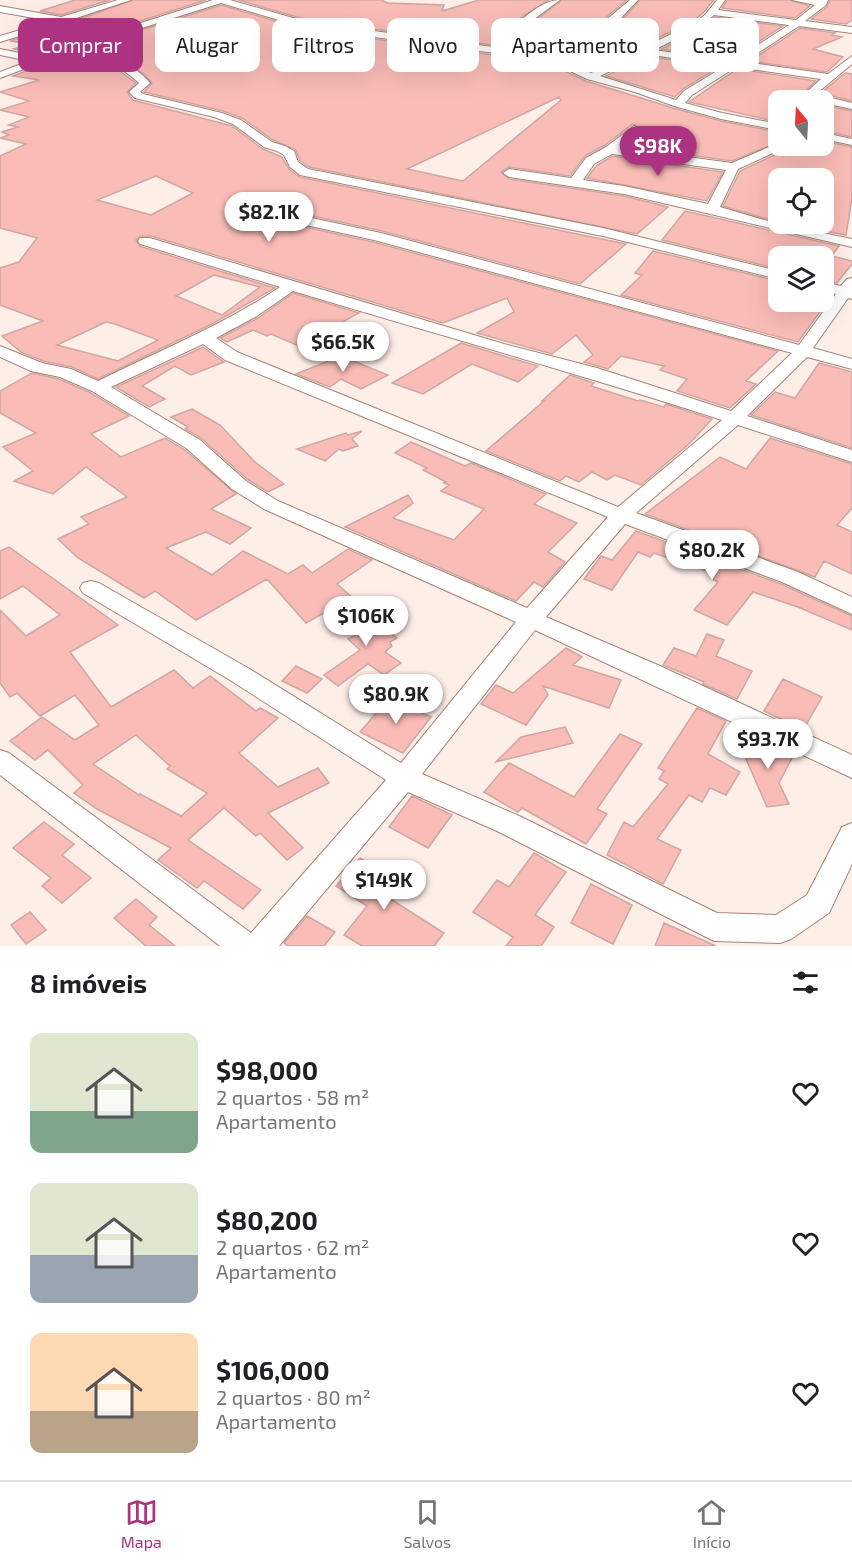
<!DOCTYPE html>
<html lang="pt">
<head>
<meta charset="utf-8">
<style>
  :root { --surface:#fff; --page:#f6f6f6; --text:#202124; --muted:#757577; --line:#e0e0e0; --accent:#ae3282 }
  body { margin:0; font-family:"Exo 2",sans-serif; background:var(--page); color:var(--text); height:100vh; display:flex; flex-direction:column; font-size:22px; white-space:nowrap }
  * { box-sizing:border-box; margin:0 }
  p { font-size:20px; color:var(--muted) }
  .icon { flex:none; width:33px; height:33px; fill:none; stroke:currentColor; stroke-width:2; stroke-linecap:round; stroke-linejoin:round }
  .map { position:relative; height:946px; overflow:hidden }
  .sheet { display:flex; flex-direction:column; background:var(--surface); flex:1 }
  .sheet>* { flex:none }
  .top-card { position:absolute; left:18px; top:18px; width:816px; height:54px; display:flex; gap:12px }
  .needle { width:39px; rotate:342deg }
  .fabs { position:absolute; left:768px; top:90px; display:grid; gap:12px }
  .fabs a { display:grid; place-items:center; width:66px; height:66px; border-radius:12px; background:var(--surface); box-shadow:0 6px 24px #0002; font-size:30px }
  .price { position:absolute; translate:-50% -51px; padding:0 14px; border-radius:21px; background:#fff; color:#222; font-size:20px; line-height:39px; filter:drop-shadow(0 2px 3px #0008) }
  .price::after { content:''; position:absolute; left:50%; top:36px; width:18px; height:14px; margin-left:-9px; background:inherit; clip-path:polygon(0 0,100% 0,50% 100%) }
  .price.current { background:var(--accent); color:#fff }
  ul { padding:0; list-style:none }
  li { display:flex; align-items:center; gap:18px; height:150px; padding:0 30px }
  li span { display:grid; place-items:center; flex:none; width:168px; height:120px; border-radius:12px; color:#555 }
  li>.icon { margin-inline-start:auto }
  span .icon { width:72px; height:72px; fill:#fffc; stroke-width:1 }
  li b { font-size:26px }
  h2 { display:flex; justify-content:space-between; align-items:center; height:72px; padding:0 30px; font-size:26px }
  .pill { padding:0 21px; border-radius:12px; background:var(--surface); box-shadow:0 6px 24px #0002; font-size:21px; line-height:54px }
  .pill.current { background:var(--accent); color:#fff }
  .tab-bar { display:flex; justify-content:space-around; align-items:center; height:84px; border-top:2px solid var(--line); background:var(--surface); font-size:16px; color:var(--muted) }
  .tab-bar a { display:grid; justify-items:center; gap:3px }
  .tab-bar .current { color:var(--accent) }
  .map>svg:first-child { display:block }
  .building { fill:#fabcb7; stroke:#cea6a2; stroke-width:1.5; fill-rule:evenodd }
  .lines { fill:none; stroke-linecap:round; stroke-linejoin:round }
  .street-casing { stroke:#a58375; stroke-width:2 }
  .street { fill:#fff; fill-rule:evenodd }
</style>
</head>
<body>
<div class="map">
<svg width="852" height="946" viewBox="0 0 852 946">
  <rect width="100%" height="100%" fill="#feeee8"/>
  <path class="building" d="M75,0H110L61,15L40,11Z
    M133,0H206L122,27L82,18Z
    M238,0H381L388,3L444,5L442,11L479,0H549L523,16L492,45L307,20Z
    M562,0H627L579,40L556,55L507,46L523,30Z
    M640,0H714L703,13L693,21L591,70L568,60L621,21Z
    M727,0H790L810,6L795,18L722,8Z
    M830,0H852V20L846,24L811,19L827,7Z
    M221,5L306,30L546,62L586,81L673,108L721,121L778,132V142L732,161L625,146L642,131L641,127L633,124L605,145L585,156L570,176L509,167L501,172L509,179L624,196L668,207L637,234L309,167L300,161L295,149L273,140L242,118L223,111L144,92L152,83L145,75L122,59L94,45ZM559,97L561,100L463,181L407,169Z
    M715,17L783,26L732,59L661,49L701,29Z
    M62,25L103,33L40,55L14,49L30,44L10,41Z
    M800,28L835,33L832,35L842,37L813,49L843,57L827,72L750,61Z
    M80,50L117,69L136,83L127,92L133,100L232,126L263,149L282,157L289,169L300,177L626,244L580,284L382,231L261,205L252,210L256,216L373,242L778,351L746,381L756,384L730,408L677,391L687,379L660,370L664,366L621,356L608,369L584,362L593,355L576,335L552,354L477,333L514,312L507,298L443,323L151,236H140L136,240L139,246L275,288L212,324L98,379L72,367L43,361L21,352L2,336L43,321L0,305V268L19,262L37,238L0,228V156L26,144L0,138L9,135L2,132L18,127L9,125L29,117L0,110L29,101L0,92L39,80L13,76ZM156,176L193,193L151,215L97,200ZM214,275L260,287L222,315L176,296ZM106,322L115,324L158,340L118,361L57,345Z
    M646,56L719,67L683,89L675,97L606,76Z
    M737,69L816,81L796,100H778V122L689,102Z
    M845,73L852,74V101L821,93Z
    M824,105L852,111V137L824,131Z
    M824,141L852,147V198L846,235L787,224H824V178H778V222L723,206L740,171L785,150L788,146H824Z
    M612,156L723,172L707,201L587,178L596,166Z
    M685,211L839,246L832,256L852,261V264L837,283L824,280V256H778V269L662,240Z
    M653,251L778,281V302H812L825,305L798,342L621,295L642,275L635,273Z
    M293,293L359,313L299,346L271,334L267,336L253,330L227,342L220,338L258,318Z
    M461,343L507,357L538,366L518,382L472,364L423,394L392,383Z
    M203,347L224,362L191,375L175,366L142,386L165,399L149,407L116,387Z
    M341,356L388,375L361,389L341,379L330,387L296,374Z
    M819,363L852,372V448L751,415L775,392L795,398Z
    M32,373L59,379L91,393L129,416L91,434L121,457L165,438L185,450L236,494L211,509L251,528L230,544L206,532L166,548L212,575L243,551L288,574L303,565L312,573L348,549L372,560L337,584L352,597L306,623L267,579L196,620L155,591L144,598L78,558L58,539L89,524L81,517L127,497L86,467L53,494L14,481L33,471L3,447L36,433L0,413V391Z
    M570,375L594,383L591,386L638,401L640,400L664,407L666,404L712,419L690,443L641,485L615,475L607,480L592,472L579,482L566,476L560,481L486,451L544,401H542Z
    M192,409L220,425L255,462L284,484L268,492L247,479L201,438L185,429L188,427L171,417Z
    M362,431L352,439L358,446L343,451L339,449L325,461L297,449L346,433L348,435Z
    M770,438L852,464V508L837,525L852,532V574L824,561L815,577L645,514L720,457L746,469Z
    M411,442L465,466L471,463L546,494L534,504L577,523L548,552L565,562L543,587L534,582L516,601L345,527L408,495L413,503L393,518L454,540L484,509L441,491L449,485L444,483L446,482L423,470L427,468L395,453Z
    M636,531L781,584L852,616V630L798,607L753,592L727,625L694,610L718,582L712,579L716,574L654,553L650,557L638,552L612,590L584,579L601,556L612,560Z
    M9,547L118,625L70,652L111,707L174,670L193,688L210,676L256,711L260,708L278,718L239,753L278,787L318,768L329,783L268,813L303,848L287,860L260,833L256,836L224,808L188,840L261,890L243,909L204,881L197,888L158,860L171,848L97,809L74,793L83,785L48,750L35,760L10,741L42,717L75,740L99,725L75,695L40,716L17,693L10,697L0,683V610L26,636L60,615L23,586L0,599V551ZM136,735L170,766L167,769L207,793L181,816L140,794L139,795L93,764Z
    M359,603L385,626L383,628L397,638L390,642L392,646L385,652L401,663L384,675L368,664L338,686L324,675L360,650L348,639L359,633L344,619Z
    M707,634L724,640L716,656L752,671L737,699L703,684L704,682L663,665L674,648L696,656Z
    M566,648L582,657L573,665L621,680L609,708L543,686L548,695L526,725L481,704L496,685L513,693Z
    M296,666L322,679L307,693L282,681Z
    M783,679L822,697L803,730L764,711Z
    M389,698L431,717L403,753L360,732Z
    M697,708L726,721L708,754L740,772L726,795L710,788L702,802L689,795L657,839L681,850L663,884L607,855L624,822L633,827L668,784L659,779L664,771L658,768Z
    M565,727L573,743L496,762L521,737Z
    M620,734L642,744L597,809L607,814L586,844L522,808L518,812L484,792L509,763L574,797Z
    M736,736L760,749L765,740L789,751L787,756L792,758L779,783L789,804L767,807Z
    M412,796L452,815L428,848L389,827Z
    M44,822L74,844L62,855L91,878L62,903L42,886L51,878L13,848Z
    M534,853L566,872L535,915L554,927L541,946H506L513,937L473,912L497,880L509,887Z
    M360,858L405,885L392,900L444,933L434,946H362L344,935L367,906L336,886Z
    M591,884L632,905L613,944L571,923Z
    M136,899L157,917L149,925L175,946H146L114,918Z
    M30,912L46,930L26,944L11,925Z
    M307,916L335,932L324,946H288L284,943Z
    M664,923L716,946H655Z"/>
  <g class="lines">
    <defs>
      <path id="street" d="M118,0H131L73,19L122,29L213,0H230L307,22L493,47C509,31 538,0 560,0L522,28L502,48L556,57L580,42L630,0H638L620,19L564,60L591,73L694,23L705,15L717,0H725L718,10L796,20L815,5L792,0H828L826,5L805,21L852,27V33L799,26L744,62L828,74L852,56V64L816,94L852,103V109L824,103V100H798L821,79L736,67L692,95L685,103L722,113L778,124V130L721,119L674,106L635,92L587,79L547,60L306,28L221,3L88,45C110,55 134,64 150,83L140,92L143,94L222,113L241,120L272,142L285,146L294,151L298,162L308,169L603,228L778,271V279L603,236L300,175L290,167L284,155L277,151L264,147L233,124L214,117L135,98L129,92L139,83C122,67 101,58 80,48L0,78V72L29,61L0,55V49L40,57L112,32L62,23L0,42V36L51,21L0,12V6L61,17ZM714,15L789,25L733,61L654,50L700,27ZM646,54L725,66L684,91L676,100L600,76Z
        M634,126L640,129L620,148L732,163L776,144L786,146L784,148L738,169L720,207L778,224L852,239V247L624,194L509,177L503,173L509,169L571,178L586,158L606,147ZM612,154L726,170L708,204L624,186L583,180L594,164Z
        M824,133L852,139V145L824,139Z
        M261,207L381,233L799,345L836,294L824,291V282L841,286L847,279L852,278V299L848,298L813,348L852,359V369L807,357L747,416L852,450V462L738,425L636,513L798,572L852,597V614L782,582L625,524L546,617L660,666L852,755V778L535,630L422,774L517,815L717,913L776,915L807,895L842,827L852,823V864L829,913L791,939L780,943L714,941L497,831L408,792L279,946H220L0,775V750L9,753L251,933L386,780L230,680L83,593L80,588L83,583L91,581L99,583L248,668L401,763L516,622L264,509L232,489L186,448L92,391L60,377L31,371L0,357V346L42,363L71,369L98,381C160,350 222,326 280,287L140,244L138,241L140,238H150L504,344L597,368L731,411L792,353L374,240L256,214L254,211ZM293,291C436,334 580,374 722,420L618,507L237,352L216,338L257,316ZM203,344L225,360L608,517L527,608L278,501L246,481L200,440L111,387Z"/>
    </defs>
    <use href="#street" class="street-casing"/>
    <use href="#street" class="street"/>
  </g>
</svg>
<div class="fabs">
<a><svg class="needle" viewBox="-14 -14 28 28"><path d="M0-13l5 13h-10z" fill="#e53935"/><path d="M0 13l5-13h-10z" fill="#757577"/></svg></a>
<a><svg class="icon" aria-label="locate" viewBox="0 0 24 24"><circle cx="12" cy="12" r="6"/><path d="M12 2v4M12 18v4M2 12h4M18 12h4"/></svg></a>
<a><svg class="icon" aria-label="layers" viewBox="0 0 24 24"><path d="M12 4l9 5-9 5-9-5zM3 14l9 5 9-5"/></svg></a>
</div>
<b class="price current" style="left:658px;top:177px">$98K</b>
<b class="price" style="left:269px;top:243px">$82.1K</b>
<b class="price" style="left:343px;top:373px">$66.5K</b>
<b class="price" style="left:712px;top:581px">$80.2K</b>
<b class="price" style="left:366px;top:647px">$106K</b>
<b class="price" style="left:396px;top:725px">$80.9K</b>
<b class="price" style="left:768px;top:770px">$93.7K</b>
<b class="price" style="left:384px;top:911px">$149K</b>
<div class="top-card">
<a class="pill current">Comprar</a>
<a class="pill">Alugar</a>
<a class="pill">Filtros</a>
<a class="pill">Novo</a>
<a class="pill">Apartamento</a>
<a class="pill">Casa</a>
</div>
</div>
<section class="sheet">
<h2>8 imóveis<svg class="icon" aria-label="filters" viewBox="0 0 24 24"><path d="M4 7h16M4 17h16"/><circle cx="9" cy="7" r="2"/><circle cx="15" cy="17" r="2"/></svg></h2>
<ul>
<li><span style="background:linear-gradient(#dfe7d0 65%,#7fa58c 0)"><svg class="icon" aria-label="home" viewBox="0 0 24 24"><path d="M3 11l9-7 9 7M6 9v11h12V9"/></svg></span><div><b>$98,000</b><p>2 quartos · 58 m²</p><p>Apartamento</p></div><svg class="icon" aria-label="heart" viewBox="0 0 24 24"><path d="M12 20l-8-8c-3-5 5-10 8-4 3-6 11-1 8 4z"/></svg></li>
<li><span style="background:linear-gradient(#dfe7d0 60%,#9aa5b1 0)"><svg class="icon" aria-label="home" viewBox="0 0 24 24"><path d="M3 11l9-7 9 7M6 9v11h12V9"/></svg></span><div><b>$80,200</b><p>2 quartos · 62 m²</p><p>Apartamento</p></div><svg class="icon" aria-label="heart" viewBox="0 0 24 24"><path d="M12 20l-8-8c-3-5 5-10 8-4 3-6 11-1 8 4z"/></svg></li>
<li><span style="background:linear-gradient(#ffd9b3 65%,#b9a48a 0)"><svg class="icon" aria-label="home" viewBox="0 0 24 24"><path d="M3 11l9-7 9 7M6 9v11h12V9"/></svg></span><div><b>$106,000</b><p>2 quartos · 80 m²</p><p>Apartamento</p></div><svg class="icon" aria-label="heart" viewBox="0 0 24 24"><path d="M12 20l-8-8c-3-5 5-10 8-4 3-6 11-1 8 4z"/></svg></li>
</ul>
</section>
<nav class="tab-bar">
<a class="current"><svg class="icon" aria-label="map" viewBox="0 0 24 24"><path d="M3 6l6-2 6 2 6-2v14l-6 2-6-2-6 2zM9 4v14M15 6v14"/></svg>Mapa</a>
<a><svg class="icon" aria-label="saved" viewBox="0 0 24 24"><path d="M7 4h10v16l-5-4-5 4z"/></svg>Salvos</a>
<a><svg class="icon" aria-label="home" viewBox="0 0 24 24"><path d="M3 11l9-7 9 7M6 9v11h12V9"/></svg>Início</a>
</nav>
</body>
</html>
